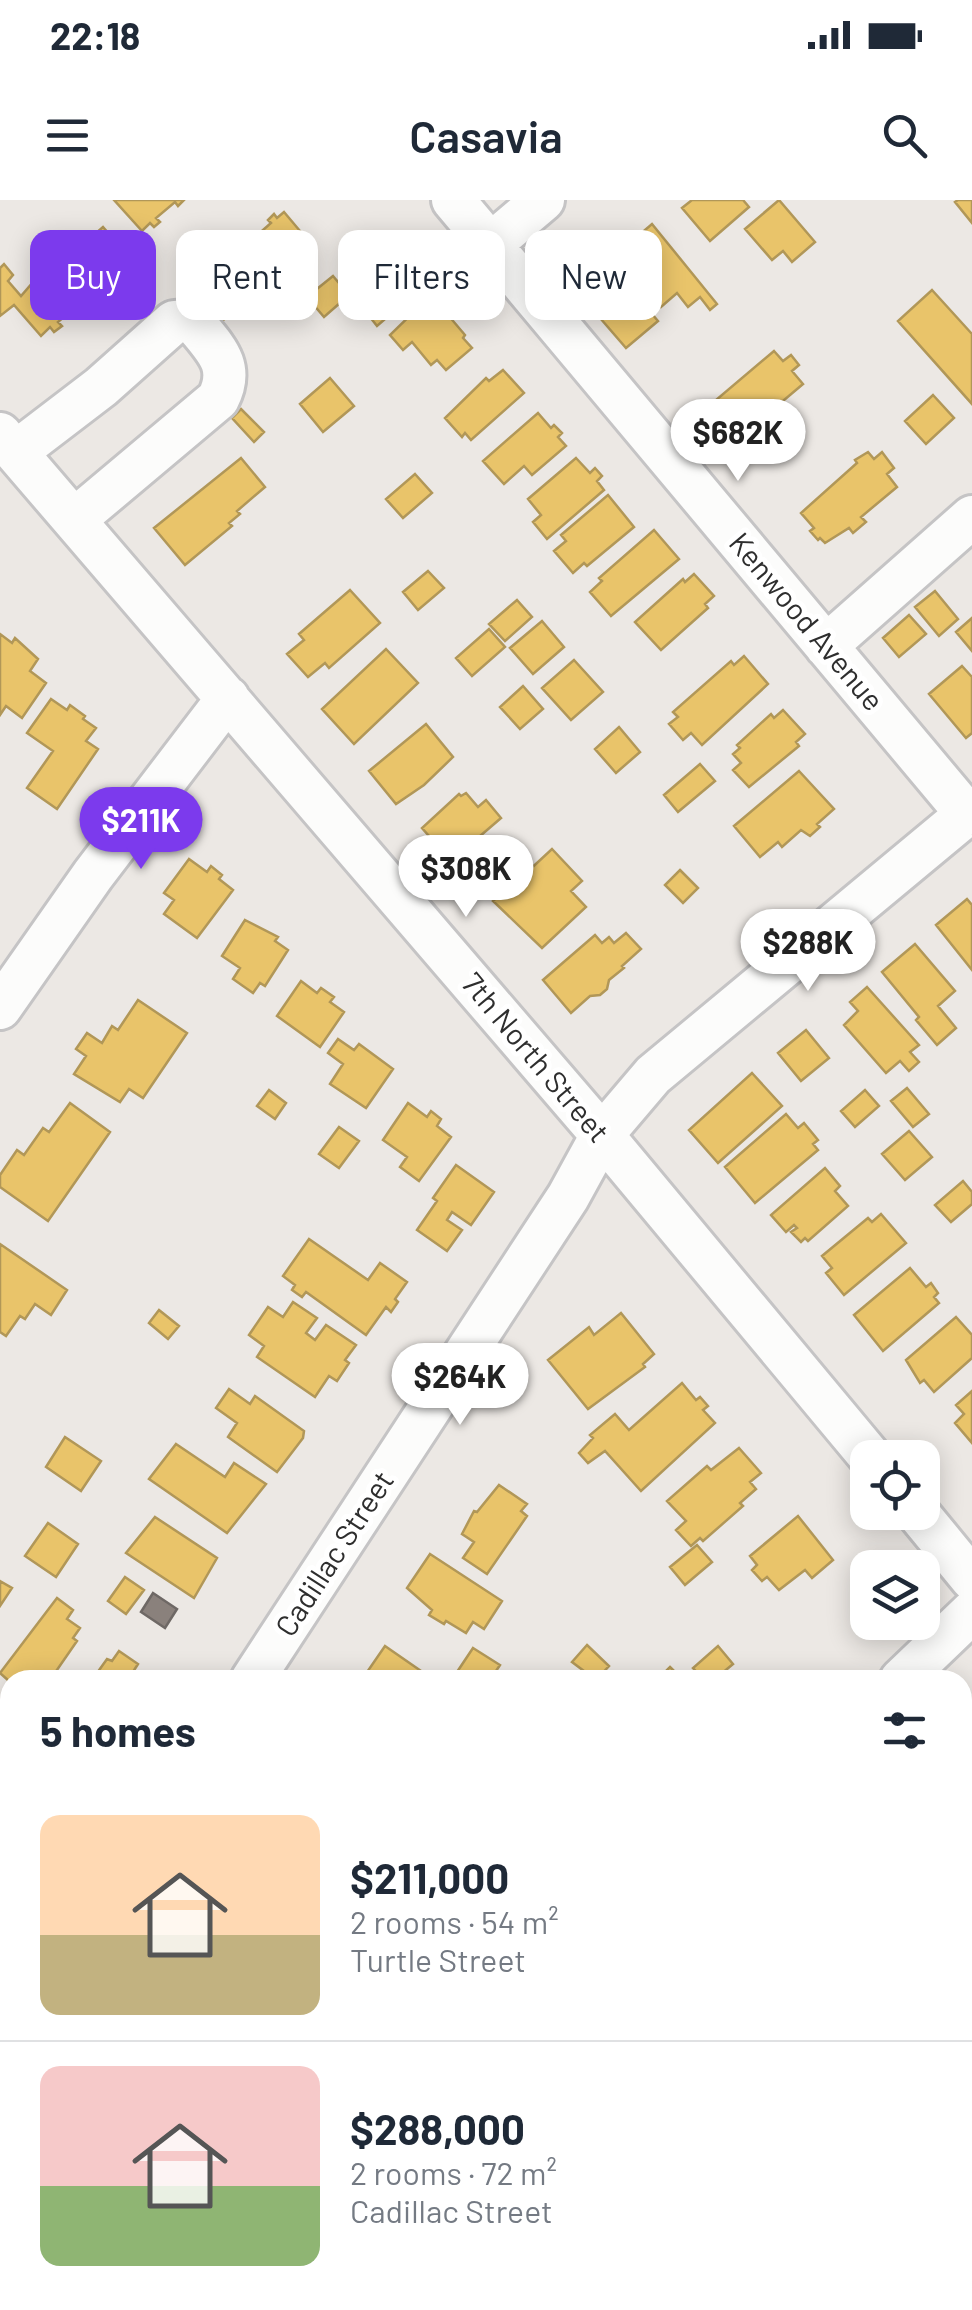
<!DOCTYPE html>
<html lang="en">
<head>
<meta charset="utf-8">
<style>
  :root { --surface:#fff; --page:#f6f6f7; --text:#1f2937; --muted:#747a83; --line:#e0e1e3; --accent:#7c3aed }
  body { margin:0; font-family:Barlow,sans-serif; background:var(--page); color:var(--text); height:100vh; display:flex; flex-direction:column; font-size:38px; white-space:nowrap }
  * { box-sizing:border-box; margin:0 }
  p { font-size:32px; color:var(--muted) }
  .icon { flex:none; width:55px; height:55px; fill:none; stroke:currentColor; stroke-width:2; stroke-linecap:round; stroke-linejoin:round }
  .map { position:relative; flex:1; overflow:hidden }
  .drawer { position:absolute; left:0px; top:1470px; width:972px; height:640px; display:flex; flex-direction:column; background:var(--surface); border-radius:30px 30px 0 0; box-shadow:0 5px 25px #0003 }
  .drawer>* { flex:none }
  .hud { position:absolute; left:30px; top:30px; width:912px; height:90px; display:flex; gap:20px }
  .controls { position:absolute; left:850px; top:1240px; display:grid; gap:20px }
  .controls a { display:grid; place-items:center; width:90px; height:90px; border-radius:20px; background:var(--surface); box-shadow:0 5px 25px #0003; font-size:50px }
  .price { position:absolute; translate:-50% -85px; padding:0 22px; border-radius:35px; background:#fff; color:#222; font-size:32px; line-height:65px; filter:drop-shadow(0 2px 5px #0008) }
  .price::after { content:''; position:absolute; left:50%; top:60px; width:30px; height:22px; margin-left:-15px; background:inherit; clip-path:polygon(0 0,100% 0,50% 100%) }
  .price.active { background:var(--accent); color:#fff }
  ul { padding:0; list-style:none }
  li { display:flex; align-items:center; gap:30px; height:250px; padding:0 40px }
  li+li { border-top:2px solid var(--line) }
  li span { display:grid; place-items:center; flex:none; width:280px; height:200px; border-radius:20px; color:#555 }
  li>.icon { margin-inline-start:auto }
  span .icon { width:120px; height:120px; fill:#fffc; stroke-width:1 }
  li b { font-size:42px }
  h2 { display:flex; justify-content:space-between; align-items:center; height:120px; padding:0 40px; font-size:42px }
  .tag { padding:0 35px; border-radius:20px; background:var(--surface); box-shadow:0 5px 25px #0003; font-size:35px; line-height:90px }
  .tag.active { background:var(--accent); color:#fff }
  .status { display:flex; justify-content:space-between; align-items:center; height:70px; padding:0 50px; background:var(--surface); direction:ltr }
  .status svg { height:28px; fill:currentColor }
  header { display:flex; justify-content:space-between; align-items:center; height:130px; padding:0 40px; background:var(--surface); font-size:45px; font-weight:600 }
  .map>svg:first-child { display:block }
  .homes { fill:#e9c46a; stroke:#b19758; stroke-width:2.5 }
  .industry { fill:#8a817c; stroke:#6e6865; stroke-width:2.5 }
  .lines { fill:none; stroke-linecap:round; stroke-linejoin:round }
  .minor-casing { stroke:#c5c4c5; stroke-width:48 }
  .minor { stroke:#fcfcfb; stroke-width:42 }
  .labels { text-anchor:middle; stroke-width:10; stroke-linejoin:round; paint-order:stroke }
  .street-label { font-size:30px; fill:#2e2e2e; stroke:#fff }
</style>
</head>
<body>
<div class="status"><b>22:18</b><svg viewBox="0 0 49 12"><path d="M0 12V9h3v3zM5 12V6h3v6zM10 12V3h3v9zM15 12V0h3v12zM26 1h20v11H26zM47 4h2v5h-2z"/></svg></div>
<header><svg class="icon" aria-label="menu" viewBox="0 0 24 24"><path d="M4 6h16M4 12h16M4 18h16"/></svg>Casavia<svg class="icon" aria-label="search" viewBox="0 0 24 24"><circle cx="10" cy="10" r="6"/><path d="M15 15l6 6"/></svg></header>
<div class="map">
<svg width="972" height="2110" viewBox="0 0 972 2110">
  <rect width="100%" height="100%" fill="#ece8e4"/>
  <path class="homes" d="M114,0H184L178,6L175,2L156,18L160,22L154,27L150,23L142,31Z
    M692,0H743L749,7L710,41L682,8Z
    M779,0L815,42L792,62L783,51L772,60L745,29Z
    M958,0H972V23L955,2Z
    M284,12L311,44L295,58L298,62L287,73L283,68L252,95L255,99L244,109L240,105L221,122L193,90L203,82L200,78L206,73L209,76L227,61L224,58L230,52L233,55L247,44L243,40L250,34L254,38L271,23L268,20L274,14L277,18Z
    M652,24L717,104L710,110L700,97L688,107L677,93L661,107L617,54Z
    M103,27L131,59L126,63L130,67L123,72L120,68L101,85L104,89L98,93L95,90L82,101L85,105L79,111L75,107L58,122L62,126L54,132L50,127L41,136L14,105L0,116V68L4,64L13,75L8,81L21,96L40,74L43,78L77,49L73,46L83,37L87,41Z
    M401,49L426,78L412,91L414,94L377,126L355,98L360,94L363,96L375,87L369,76Z
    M608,62L658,121L626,148L575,89Z
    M333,76L349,95L324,117L307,97Z
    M932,90L972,134V204L898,121Z
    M431,95L465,135L463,138L472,148L446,170L437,160L431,165L412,142L403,150L390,135Z
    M774,151L783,161L791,155L799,165L792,171L803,184L771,211L773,215L763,223L760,220L745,233L742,230L733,237L710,210L718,204L716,200Z
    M503,170L524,193L471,240L465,233L462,237L445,218L486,178L489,181Z
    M330,178L354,206L323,232L300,204Z
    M933,195L954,218L926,244L905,221Z
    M241,209L264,232L254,242L232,218Z
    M538,213L551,228L554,225L562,233L558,237L566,246L532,275L524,266L504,284L483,261Z
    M868,252L874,259L882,252L894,268L887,274L897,287L861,317L866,322L853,333L849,328L825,343L820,338L818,340L810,331L814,328L801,313L857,263L855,260Z
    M241,258L265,287L237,311L240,314L229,323L232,326L185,365L154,328Z
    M576,258L590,273L595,268L602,276L597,281L604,290L547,339L533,322L541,315L528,299Z
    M415,274L432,293L403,318L386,299Z
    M608,295L634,327L587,366L584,363L573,373L554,351L566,341L561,335Z
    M654,330L679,359L611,416L590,392L602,381L599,378Z
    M428,371L444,388L418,410L403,392Z
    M694,374L714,396L705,404L708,408L661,450L635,422L683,379L685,382Z
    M350,390L380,423L329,468L325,463L308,477L287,454L304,440L299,434Z
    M935,391L958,419L939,436L915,407Z
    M517,400L532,417L505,441L489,424Z
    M909,415L926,434L899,457L883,438Z
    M972,418V451L956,432Z
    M542,421L564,447L533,474L510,448Z
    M489,429L505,447L472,476L456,458Z
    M0,434L12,443L15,438L38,459L30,471L46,483L22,518L6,506L0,515Z
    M386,449L418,483L354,544L322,509Z
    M744,456L768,484L702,545L691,533L683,540L669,524L678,517L673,512L731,461L734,465Z
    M574,460L603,492L571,520L542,488Z
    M962,466L972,477V533L966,538L929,494Z
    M523,486L543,509L520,529L500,507Z
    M51,499L67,510L70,505L85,516L83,519L96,528L86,541L98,549L57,609L27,588L53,551L27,533Z
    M783,510L805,534L796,542L799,546L749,587L733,570L741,563L733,554L740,548L737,545L771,514L774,518Z
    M426,524L453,557L424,585L396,604L369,571Z
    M619,527L640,552L616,573L595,549Z
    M700,564L715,581L678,612L664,595Z
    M799,571L834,609L817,624L820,627L810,636L801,630L782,647L778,642L760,657L734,626Z
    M466,593L478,607L486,600L501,618L451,661L422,628L459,594L461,596Z
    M552,649L582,681L571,691L586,707L542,748L493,701L509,686L504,682L519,668L524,675Z
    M189,659L207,672L211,666L222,675L219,679L233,690L197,738L164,714L174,700L164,693Z
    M680,670L698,688L683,703L665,685Z
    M967,699L972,705V770L936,725Z
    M245,720L278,737L275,741L288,750L265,786L260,783L253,793L233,779L240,768L222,756Z
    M626,733L641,749L622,766L624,768L609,780L607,789L600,795L590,796L571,813L543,780L595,735L602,743L609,737L614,743Z
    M915,744L955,791L938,806L956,828L937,845L916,820L919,817L882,772Z
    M301,781L317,793L321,788L334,797L330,802L344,812L320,847L277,816Z
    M867,787L919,845L910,852L919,862L909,871L900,861L886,873L844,825L858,811L850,802Z
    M138,800L187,833L143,898L129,889L120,902L74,874L86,856L76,849L87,833L102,843L112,826L118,830Z
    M806,830L829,858L801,881L778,853Z
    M338,839L354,850L359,844L393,869L366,908L330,884L343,864L328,853Z
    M752,873L782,906L718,963L689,930Z
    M907,888L929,914L913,927L891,901Z
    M269,890L286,903L275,919L257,906Z
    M865,890L879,906L855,927L841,911Z
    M70,903L110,932L48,1021L0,987V975L17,950L24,955L43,928L49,932Z
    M408,903L427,917L431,911L441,919L437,926L451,937L419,981L400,967L407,957L383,940Z
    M786,914L798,928L804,923L818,940L813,944L818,950L755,1003L725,967Z
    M339,927L359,941L339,968L319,954Z
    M909,931L932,957L905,980L882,954Z
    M456,965L494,992L471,1025L452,1012L447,1020L462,1030L447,1051L417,1030L437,1001L433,998Z
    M825,968L840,986L835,991L848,1006L808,1041L805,1038L801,1042L791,1032L797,1028L794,1025L786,1032L771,1015Z
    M963,981L972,992V1004L951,1022L935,1005Z
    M881,1014L906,1043L844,1095L826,1073L832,1068L822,1056L868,1018L872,1022Z
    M309,1039L368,1080L380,1063L407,1082L395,1099L398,1102L391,1112L386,1107L366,1135L306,1092L302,1097L292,1090L295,1085L283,1076Z
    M0,1044L67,1090L51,1115L35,1104L25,1119L20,1116L6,1136L0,1132Z
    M910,1068L926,1087L931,1083L938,1093L934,1097L939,1103L883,1151L854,1115Z
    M293,1102L317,1118L306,1133L315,1140L326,1125L356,1145L345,1160L349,1163L337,1181L329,1176L315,1197L257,1157L264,1146L249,1135L268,1107L283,1117Z
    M159,1110L179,1126L168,1139L149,1123Z
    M621,1113L654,1154L643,1164L645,1167L588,1209L548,1160L589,1127L594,1135Z
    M956,1117L972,1135V1158L934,1192L924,1180L920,1183L906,1160Z
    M682,1183L696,1200L700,1197L708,1206L703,1210L715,1223L641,1291L605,1251L588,1263L579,1253L593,1238L590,1235L615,1214L629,1230Z
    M229,1189L250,1204L255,1196L304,1231L303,1238L277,1272L228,1237L237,1223L216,1208Z
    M972,1191V1243L955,1223L964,1214L956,1205Z
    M65,1237L101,1261L81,1291L46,1267Z
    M176,1244L225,1277L234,1263L266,1284L227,1333L149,1279Z
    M739,1248L761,1273L750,1282L756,1289L740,1303L743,1306L703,1341L700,1338L691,1346L676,1330L686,1321L667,1301L707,1266L711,1270Z
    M499,1285L527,1304L521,1311L527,1316L487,1374L463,1358L474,1342L462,1334L474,1311L477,1312Z
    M798,1316L833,1360L812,1378L805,1370L779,1390L767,1377L762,1381L752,1370L757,1365L750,1356Z
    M155,1317L217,1358L194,1398L126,1353Z
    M48,1323L78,1344L56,1377L25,1356Z
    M697,1345L712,1362L685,1385L670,1367Z
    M430,1354L502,1401L484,1429L473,1422L466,1433L446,1421L444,1424L429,1415L432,1410L407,1388Z
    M125,1377L144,1390L126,1414L108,1401Z
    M0,1381L12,1388L0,1406Z
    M57,1398L73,1410L67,1419L80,1428L73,1438L77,1441L50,1480L10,1482L0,1473Z
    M587,1445L609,1466L596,1480L572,1462Z
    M385,1446L434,1480H370L365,1475Z
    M718,1446L733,1464L714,1480H704L693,1468Z
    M473,1448L500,1465L490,1480H462L455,1475Z
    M119,1451L138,1464L131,1475L138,1480H92L107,1459L112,1461Z
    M670,1467L683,1480H657Z
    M966,1517L972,1524V1568L962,1576V1521Z
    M972,1589V1637L968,1640L962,1634L965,1622L962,1597Z
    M10,1738V1810L0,1804V1752Z
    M10,1927V1973L0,1965V1941Z
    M972,1965V2059L970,2060L962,2042V1969Z
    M0,2014L10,2020V2087L0,2101Z
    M16,2100H72L68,2110H9Z
    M159,2100L169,2110H146Z
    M297,2100H321L323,2101L316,2110H290Z
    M507,2100H536L540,2110H506L503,2102Z"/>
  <path class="industry" d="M153,1393L177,1409L165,1428L141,1412Z"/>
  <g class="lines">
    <defs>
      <path id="minor" d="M453,0L967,614
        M490,45L543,0
        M0,234L602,935L871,1258
        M16,252L101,187L174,122L192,120C213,147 236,164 218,199L74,320
        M826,446L972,317
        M0,808L93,675L228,498
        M917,1312L972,1379
        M252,1480L568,997L602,935L653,875L972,610
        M901,1480L972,1412
        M0,1566L10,1573
        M0,1635L10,1642
        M672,2100L686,2110
        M775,2100L790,2110"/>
    </defs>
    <use href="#minor" class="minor-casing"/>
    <use href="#minor" class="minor"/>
  </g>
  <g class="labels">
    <g class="street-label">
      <text transform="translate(806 422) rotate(50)" y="10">Kenwood Avenue</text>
      <text transform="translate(535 858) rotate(50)" y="10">7th North Street</text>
      <text transform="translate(335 1354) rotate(-57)" y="10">Cadillac Street</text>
    </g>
  </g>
</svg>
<div class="controls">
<a><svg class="icon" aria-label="locate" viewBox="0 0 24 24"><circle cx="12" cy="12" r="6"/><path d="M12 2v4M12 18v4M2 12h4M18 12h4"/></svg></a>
<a><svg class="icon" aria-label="layers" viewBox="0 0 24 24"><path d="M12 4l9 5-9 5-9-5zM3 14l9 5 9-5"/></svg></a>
</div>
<b class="price" style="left:738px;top:284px">$682K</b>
<b class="price active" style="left:141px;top:672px">$211K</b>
<b class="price" style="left:466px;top:720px">$308K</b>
<b class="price" style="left:808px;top:794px">$288K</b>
<b class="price" style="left:460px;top:1228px">$264K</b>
<div class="hud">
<a class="tag active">Buy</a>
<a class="tag">Rent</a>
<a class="tag">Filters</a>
<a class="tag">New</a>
</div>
<section class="drawer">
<h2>5 homes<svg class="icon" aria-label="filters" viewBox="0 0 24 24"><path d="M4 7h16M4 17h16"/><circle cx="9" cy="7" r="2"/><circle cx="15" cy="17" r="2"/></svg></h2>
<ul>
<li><span style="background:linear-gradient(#ffd9b3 60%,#c2b280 0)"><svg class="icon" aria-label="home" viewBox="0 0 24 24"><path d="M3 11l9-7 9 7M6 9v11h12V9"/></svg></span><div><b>$211,000</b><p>2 rooms · 54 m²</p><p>Turtle Street</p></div></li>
<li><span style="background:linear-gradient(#f6c9c9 60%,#8fb573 0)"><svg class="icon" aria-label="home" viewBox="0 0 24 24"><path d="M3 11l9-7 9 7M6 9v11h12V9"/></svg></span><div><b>$288,000</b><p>2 rooms · 72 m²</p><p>Cadillac Street</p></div></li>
</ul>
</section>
</div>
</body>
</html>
